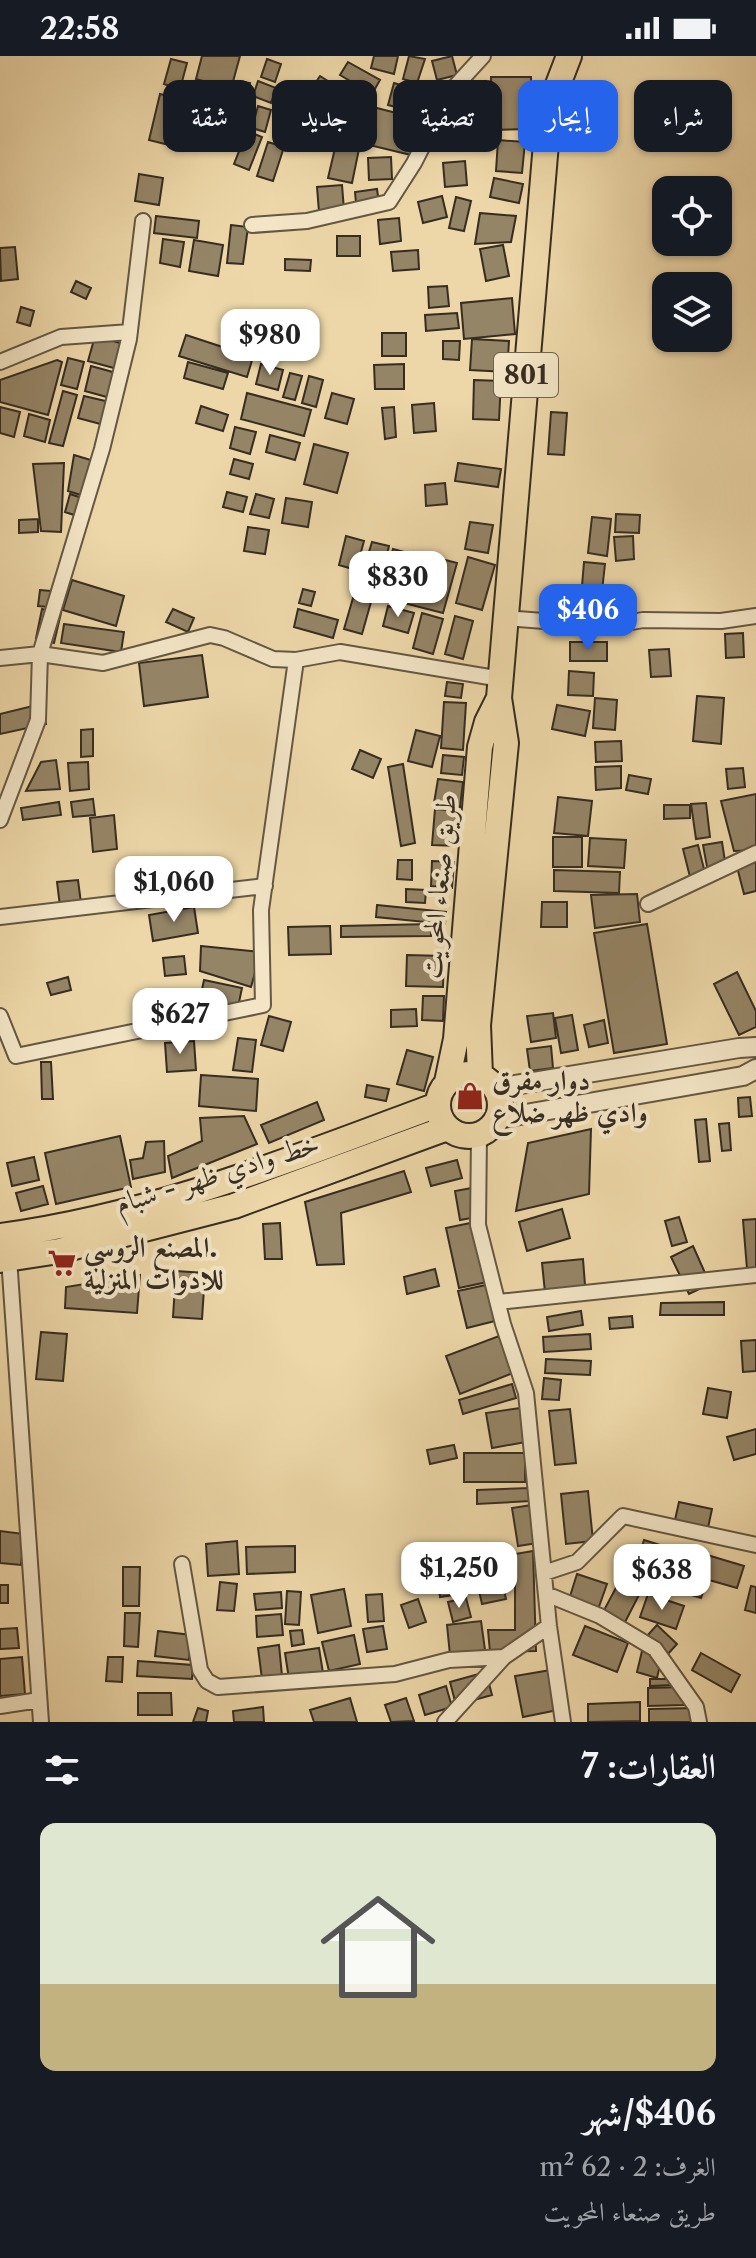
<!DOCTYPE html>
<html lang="ar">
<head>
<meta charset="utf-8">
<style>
  :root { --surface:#171b24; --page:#242831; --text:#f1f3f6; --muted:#9ea1a6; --accent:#2563eb }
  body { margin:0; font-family:"Libre Caslon Text",Amiri,serif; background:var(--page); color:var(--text); direction:rtl; height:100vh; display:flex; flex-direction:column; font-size:30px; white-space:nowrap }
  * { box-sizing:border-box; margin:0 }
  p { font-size:26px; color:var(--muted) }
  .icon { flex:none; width:44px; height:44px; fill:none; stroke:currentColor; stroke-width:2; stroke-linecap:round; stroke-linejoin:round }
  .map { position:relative; height:1666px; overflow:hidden; direction:ltr }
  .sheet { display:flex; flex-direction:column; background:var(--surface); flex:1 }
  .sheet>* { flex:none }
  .guide { position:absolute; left:24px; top:24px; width:708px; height:72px; direction:rtl; display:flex; gap:16px }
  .buttons { position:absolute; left:652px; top:120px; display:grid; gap:16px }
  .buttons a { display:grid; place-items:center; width:80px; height:80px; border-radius:16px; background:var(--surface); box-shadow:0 2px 6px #0004; font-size:40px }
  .price { position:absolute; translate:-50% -68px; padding:0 18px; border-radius:16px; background:#fff; color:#222; font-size:26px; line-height:52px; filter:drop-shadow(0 2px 4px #0008) }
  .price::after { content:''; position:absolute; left:50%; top:48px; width:24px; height:18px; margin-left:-12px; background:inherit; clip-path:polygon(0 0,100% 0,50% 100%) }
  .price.on { background:var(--accent); color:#fff }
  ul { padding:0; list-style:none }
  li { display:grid; align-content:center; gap:16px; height:424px; padding:0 40px }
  li span { display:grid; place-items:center; height:248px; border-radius:16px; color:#555 }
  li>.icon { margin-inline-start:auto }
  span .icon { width:144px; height:144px; fill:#fffc; stroke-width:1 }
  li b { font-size:34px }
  h2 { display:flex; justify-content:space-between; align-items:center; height:96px; padding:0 40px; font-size:34px }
  .tag { padding:0 28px; border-radius:16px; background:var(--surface); box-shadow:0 2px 6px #0004; font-size:28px; line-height:72px }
  .tag.on { background:var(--accent); color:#fff }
  .status { display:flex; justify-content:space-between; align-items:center; height:56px; padding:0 40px; background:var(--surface); direction:ltr }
  .status svg { height:22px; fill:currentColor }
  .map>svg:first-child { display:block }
  .building { fill:#958567; stroke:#362c21; stroke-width:2 }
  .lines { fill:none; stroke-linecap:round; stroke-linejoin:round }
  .minor-casing { stroke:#645743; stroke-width:18 }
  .tertiary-casing { stroke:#645743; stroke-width:22 }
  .primary-casing { stroke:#362c21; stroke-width:28 }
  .minor { stroke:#f3e5c6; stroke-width:14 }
  .tertiary { stroke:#f3e5c6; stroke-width:18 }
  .primary { stroke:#edd7a8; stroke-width:24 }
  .labels { text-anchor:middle; stroke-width:8; stroke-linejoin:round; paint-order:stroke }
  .shield { fill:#f3e5c6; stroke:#6f6452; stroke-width:2 }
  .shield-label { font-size:26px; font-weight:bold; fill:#362c21 }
  .street-label { font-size:28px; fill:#362c21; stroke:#f3e5c6 }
  .poi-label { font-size:28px; font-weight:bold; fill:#362c21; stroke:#f3e5c6; text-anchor:start }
</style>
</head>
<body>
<div class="status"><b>22:58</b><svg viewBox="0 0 49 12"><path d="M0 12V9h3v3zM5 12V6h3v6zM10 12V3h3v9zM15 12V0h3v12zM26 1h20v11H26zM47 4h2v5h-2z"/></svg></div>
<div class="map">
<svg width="756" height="1666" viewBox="0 0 756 1666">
  <rect width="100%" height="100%" fill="#edd7a8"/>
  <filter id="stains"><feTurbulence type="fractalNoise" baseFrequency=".0025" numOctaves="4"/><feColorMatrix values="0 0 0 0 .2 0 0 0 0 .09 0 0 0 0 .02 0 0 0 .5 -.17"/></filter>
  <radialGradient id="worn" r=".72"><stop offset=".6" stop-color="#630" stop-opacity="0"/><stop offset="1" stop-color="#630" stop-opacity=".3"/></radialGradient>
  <path class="building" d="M202,0H240L231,33L196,23Z
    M374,0H398L394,18L371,12Z
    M409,0L425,3L417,27L403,23Z
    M452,0L457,19L437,24L432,5Z
    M171,3L187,7L180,33L164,28Z
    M267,3L281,8L275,26L261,21Z
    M348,6L380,24L372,38L340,19Z
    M320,20L331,27L322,42L310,35Z
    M491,21H531L532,73L492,74Z
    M238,25L250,27L247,44L235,41Z
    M258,25L276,32L271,47L253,40Z
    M394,27L417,34L411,55L388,49Z
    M425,28L443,33L440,42L423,38Z
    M340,29L350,40L342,47L332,36Z
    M212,34L230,45L224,57L205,46Z
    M160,38L176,42L165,88L149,84Z
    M424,40L438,47L431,61L417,54Z
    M305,43L324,48L318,72L298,67Z
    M234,46L250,52L245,66L229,61Z
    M184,47L197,50L190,80L178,77Z
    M258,50L271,54L265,76L252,72Z
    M369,50L420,63L411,99L361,87Z
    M337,53L357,57L351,84L331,79Z
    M207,55L227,65L220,88L198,82Z
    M456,63H476V84H457Z
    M247,75L262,81L249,114L234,108Z
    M498,84L525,86L522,117L496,115Z
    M268,86L284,91L273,125L257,120Z
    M336,88L359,93L352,127L328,122Z
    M391,101L392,123L369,124L368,102Z
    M465,105L467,129L445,131L443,107Z
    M139,118L163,122L159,149L135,145Z
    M494,122L523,128L519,147L490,141Z
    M342,129L344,154L319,156L317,131Z
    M377,133L380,154L357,157L355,136Z
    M442,140L447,161L423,167L418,146Z
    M456,141L471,145L464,175L449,172Z
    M480,157L516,160L511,186L475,188Z
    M156,160L199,165L197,182L154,177Z
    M399,162L401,185L380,188L378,164Z
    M231,169L248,171L243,208L227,207Z
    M337,180H360V200H337Z
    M163,183L184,186L180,211L160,207Z
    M194,184L223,189L218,220L189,215Z
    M503,189L509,220L486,225L480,193Z
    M15,191L18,223L1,225L0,192Z
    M418,194L419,213L393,215L391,196Z
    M285,203L311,204L310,215L285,214Z
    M76,225L91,232L86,243L71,236Z
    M447,230L449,250L429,252L428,231Z
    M512,242L515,278L464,283L461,247Z
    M21,251L34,255L30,270L17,266Z
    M457,257L459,272L426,275L425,259Z
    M382,277H406V300H382Z
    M186,279L253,301L247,321L179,300Z
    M95,280L131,290L125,315L88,305Z
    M472,283L509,285L507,316L470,314Z
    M443,285H460L459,304L443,303Z
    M68,302L84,306L77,333L61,329Z
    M57,304L62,306L48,359L0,346V324Z
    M188,306L228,317L223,333L184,322Z
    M261,308L283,314L278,334L256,328Z
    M404,308V333H375L374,309Z
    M91,310L120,318L114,343L85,335Z
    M290,317L302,320L295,344L283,341Z
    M309,320L323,324L316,351L302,347Z
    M474,324L501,325L499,364L473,363Z
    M63,335L77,339L63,390L49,387Z
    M247,337L311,354L304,380L241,363Z
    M332,337L354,343L347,368L325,362Z
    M84,340L114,347L108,370L78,362Z
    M434,347L436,375L414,377L412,349Z
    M201,350L228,359L223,375L196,367Z
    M0,351L20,356L14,381L0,377Z
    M394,351L396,381L385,383L382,352Z
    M551,356L567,357L564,399L548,398Z
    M29,358L50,364L45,386L24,380Z
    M235,371L256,376L250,398L230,392Z
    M270,379L300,387L295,404L266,396Z
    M314,388L348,397L337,437L304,428Z
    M74,399L101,407L84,440L68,435Z
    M234,403L253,408L249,423L230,418Z
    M64,407L61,476L41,475L33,408Z
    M458,407L501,413L498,431L455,425Z
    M445,427L447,448L426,450L425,429Z
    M227,436L247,441L243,456L223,451Z
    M70,438L82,442L77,460L65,456Z
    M256,438L274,443L269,462L250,458Z
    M286,442L312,446L308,471L282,467Z
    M616,458L640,459L639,477L615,476Z
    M592,461L611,463L607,500L588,497Z
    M38,463V476L19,477V464Z
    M470,466L493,469L488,497L465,493Z
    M248,471L269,474L265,498L244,495Z
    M346,480L364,485L356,514L339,509Z
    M633,480L634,503L616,505L614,481Z
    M372,486L389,490L383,514L365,509Z
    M393,493L408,497L403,518L387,514Z
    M414,496L457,507L443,557L400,546Z
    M468,501L495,509L482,554L456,547Z
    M584,506L605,508L601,544L581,542Z
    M72,524L124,540L116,570L63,554Z
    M303,533L315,536L311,550L299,547Z
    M40,534L62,536L61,552L38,550Z
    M353,542L371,546L362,578L344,573Z
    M388,550L414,557L408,577L383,570Z
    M42,553L61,557L54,587L36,582Z
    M173,553L194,562L188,576L166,566Z
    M298,553L338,564L333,582L294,571Z
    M422,557L443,563L433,598L413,592Z
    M455,560L473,565L463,603L445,598Z
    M64,568L124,576L121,596L61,587Z
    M743,577L744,601L726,602L725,578Z
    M570,586H607V605H570Z
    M669,593L671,620L651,621L649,594Z
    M202,599L208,641L144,650L139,607Z
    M569,615L594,617L593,640L568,639Z
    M447,626L463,628L461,642L445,640Z
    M697,640L724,642L721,688L693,685Z
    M595,642L617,644L615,674L593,672Z
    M444,646L466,647L463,694L441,692Z
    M41,648L46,668L0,678V658Z
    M557,649L590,655L585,680L552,673Z
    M93,673V700L81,701V674Z
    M416,674L440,680L432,711L408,705Z
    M621,685L622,705L596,706L595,686Z
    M360,694L381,703L373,722L352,713Z
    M443,699L464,701L462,719L441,717Z
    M56,704L60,733L26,735L41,706Z
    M88,706L89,733L70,735L68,707Z
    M403,708L415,787L401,790L388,711Z
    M621,710V732L596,734L595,711Z
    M743,712L745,731L728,733L726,713Z
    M629,719L651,723L648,738L626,734Z
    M438,723L463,726L460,751L434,747Z
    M756,738V794L734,795L721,745Z
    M558,741L592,745L588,780L554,777Z
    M93,743L95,759L73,761L71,746Z
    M59,746L61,759L23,764L21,752Z
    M706,747L710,781L696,783L691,748Z
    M664,749H690V762L664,763Z
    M435,753L460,755L458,790L432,789Z
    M114,759L117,793L93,796L90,762Z
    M553,781H582V811H553Z
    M590,782L626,784L624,812L588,810Z
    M722,786L726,812L708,816L703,789Z
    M698,789L705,817L690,821L683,793Z
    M398,804H412V824L397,823Z
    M432,805L454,806L452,832L431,830Z
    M756,806V835L744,838L737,811Z
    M554,814L620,816L619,837L554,835Z
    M78,824L81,847L60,850L57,826Z
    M406,833L426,834L425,847L406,846Z
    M637,838L640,866L595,872L591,839Z
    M542,846H567V871H541Z
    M377,849L446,856L445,868L376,861Z
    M194,851L198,877L153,885L149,859Z
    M431,868V880L341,881V870Z
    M647,868L667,988L614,997L594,877Z
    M330,870L331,898L289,899L288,871Z
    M201,890L261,896L251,931L200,915Z
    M407,899L444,900L443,931L406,930Z
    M184,900L186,918L165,920L163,902Z
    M737,916L756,955V971L739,979L714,928Z
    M68,921L71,934L51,939L47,927Z
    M204,924L242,932L238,951L200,943Z
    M423,940H444L443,965L422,964Z
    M416,953L417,970L391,971V954Z
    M553,957L556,982L531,986L527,960Z
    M572,959L578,994L561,997L555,962Z
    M269,960L291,966L283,995L261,989Z
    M604,964L608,987L589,991L584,969Z
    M238,982L256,984L252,1016L233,1014Z
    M194,985L196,1014L167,1016L165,987Z
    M551,990L553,1012L530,1015L527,993Z
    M407,994L433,1001L424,1035L397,1028Z
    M41,1006H51L53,1043H42Z
    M201,1019L258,1023L256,1055L199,1050Z
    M367,1029L389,1033L386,1045L365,1041Z
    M750,1041L752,1060L739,1061L738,1042Z
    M317,1046L324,1064L269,1087L261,1069Z
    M244,1060L257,1088L172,1122L168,1100L202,1085L200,1062Z
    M706,1063L710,1105L699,1106L695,1064Z
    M729,1067L731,1094L722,1095L719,1068Z
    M591,1073L589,1138L516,1155L528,1087Z
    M120,1080L131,1131L56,1148L45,1097Z
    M164,1085L165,1116L133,1123L130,1104L143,1102L146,1086Z
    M34,1101L39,1124L12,1130L7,1107Z
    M457,1104L462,1122L431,1130L426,1112Z
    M404,1115L411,1136L341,1157L344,1208L317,1209L305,1146Z
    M43,1130L48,1148L21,1155L16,1137Z
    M472,1132L477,1161L460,1164L455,1135Z
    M562,1153L570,1182L527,1195L519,1166Z
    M679,1161L687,1186L672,1190L665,1165Z
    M756,1163V1212L747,1213L743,1164Z
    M480,1165L492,1225L459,1232L446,1172Z
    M280,1167L282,1203H265L263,1168Z
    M693,1190L710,1228L689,1238L671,1201Z
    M583,1203L586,1242L546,1246L542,1207Z
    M435,1213L439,1230L407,1238L404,1221Z
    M176,1215L205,1217L202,1263L173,1261Z
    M140,1219L137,1257L65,1252L66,1231Z
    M495,1227L503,1263L467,1272L458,1235Z
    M724,1246V1259H660L661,1247Z
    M581,1255L583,1269L549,1275L547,1261Z
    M632,1260L633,1271L610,1273L609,1262Z
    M41,1276L67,1278L63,1325L36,1323Z
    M590,1278L591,1293L544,1296L543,1281Z
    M499,1280L513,1317L460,1338L446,1300Z
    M756,1284V1315L743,1316L741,1285Z
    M546,1303L591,1305L590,1319L545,1317Z
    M544,1322L561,1324L559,1344L542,1343Z
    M512,1328L516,1342L463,1358L459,1344Z
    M708,1332L731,1336L727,1362L703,1358Z
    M521,1352L526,1386L492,1392L486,1357Z
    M570,1353L576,1407L555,1409L549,1355Z
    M756,1373V1398L734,1404L727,1381Z
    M454,1389L457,1402L430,1408L427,1394Z
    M464,1397H525V1426H464Z
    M530,1432V1445L477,1448V1434Z
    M588,1435L593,1485L566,1488L561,1438Z
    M679,1446L712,1453L706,1481L673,1473Z
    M532,1449L538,1487L518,1490L512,1452Z
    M0,1475L24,1478L21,1509L0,1507Z
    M644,1484L679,1495L673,1514L638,1503Z
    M237,1485L239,1518L208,1520L206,1488Z
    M295,1490V1516L247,1518L246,1491Z
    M687,1493L744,1510L737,1532L681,1516Z
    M533,1495L536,1595L490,1596L488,1574H515V1498Z
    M462,1504L467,1537L440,1541L436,1507Z
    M123,1511H140L139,1550H123Z
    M499,1512L506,1543L482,1548L475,1517Z
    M577,1518L607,1528L595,1562L566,1553Z
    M685,1518L707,1525L701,1542L679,1535Z
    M220,1526L237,1528L234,1555L217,1554Z
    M619,1526L640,1537L623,1570L602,1558Z
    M0,1529H8V1547H0Z
    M751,1530L756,1531V1557L745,1554Z
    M344,1533L351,1570L318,1577L311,1539Z
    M287,1535L301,1536L299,1569L285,1568Z
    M281,1536L282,1552L256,1554L254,1538Z
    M382,1538L384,1565L368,1566L366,1539Z
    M648,1538L684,1550L676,1573L640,1561Z
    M466,1542L471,1561L453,1566L448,1546Z
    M418,1543L426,1566L409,1572L401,1549Z
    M125,1557H140L138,1591L124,1590Z
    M281,1558L283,1579L257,1581L256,1560Z
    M481,1565L485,1594L450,1599L447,1569Z
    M657,1569L677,1588L667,1599L647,1580Z
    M383,1570L387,1593L367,1596L363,1573Z
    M585,1570L628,1587L617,1616L573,1599Z
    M17,1572L19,1592L0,1593V1573Z
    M302,1574L304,1588L292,1590L290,1575Z
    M158,1575L191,1579L189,1604L155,1600Z
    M354,1579L360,1608L329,1615L322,1586Z
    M279,1589L282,1620L262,1623L258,1592Z
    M319,1592L323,1617L289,1623L285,1597Z
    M642,1595L662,1600L657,1622L637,1616Z
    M701,1597L740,1619L731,1636L692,1614Z
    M22,1601L25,1638L0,1640V1603Z
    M108,1601H123L122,1626L106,1625Z
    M138,1605L193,1609L192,1623L137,1620Z
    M551,1614L558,1654L523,1661L515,1620Z
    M486,1616L492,1639L456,1649L450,1626Z
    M650,1623H672V1629L650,1630Z
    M446,1630L452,1651L425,1659L419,1639Z
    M685,1631V1649L648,1650V1632Z
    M138,1637H171L172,1659H138Z
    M350,1642L357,1666H314L310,1654Z
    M406,1642L414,1665L391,1666L385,1649Z
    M640,1646V1665L588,1666V1648Z
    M263,1651L264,1666H234L233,1655Z
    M198,1652L208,1655L206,1666H193Z
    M693,1652L694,1666H649V1653Z"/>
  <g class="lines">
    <defs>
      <path id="minor" d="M252,169L307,165L389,146L414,107L450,36L483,0
        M0,306L61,281L130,276
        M506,562L609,570L643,564L721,565L756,560
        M0,602L40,598L103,607L210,579L224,582L273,603L296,604L340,596L501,623
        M0,764L38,664L40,598L102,393L129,283L143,165
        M648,848L756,797
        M0,861L265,830
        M0,960L16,1000L263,949L261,854L296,604
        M479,1079L478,1169L503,1268L526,1337L549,1570L563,1666
        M9,1202L41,1666
        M498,1246L756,1219
        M182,1508L200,1614L207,1625L218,1631L395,1618L449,1604L504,1601
        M544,1517L577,1506L623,1460L756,1489
        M546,1538L600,1560L655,1593L696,1651L699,1666
        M0,1650L39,1644
        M445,1666L504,1601L549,1570"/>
      <path id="tertiary" d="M496,1032L739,992L756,991
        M497,1063L743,1020L756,1013"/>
      <path id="primary" d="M438 1049a31 31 0 1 1 62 0a31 31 0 1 1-62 0Z
        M480,1019L478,969L506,687L499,642L549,52L569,0
        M447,1026L456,983L480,691L487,666L499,642
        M0,1180C152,1160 295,1102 437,1049
        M0,1204L59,1195L234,1150L447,1072"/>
    </defs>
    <use href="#minor" class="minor-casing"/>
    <use href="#tertiary" class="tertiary-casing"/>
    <use href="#primary" class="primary-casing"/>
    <use href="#minor" class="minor"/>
    <use href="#tertiary" class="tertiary"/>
    <use href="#primary" class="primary"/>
  </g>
  <defs>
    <symbol id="shop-bare" viewBox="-9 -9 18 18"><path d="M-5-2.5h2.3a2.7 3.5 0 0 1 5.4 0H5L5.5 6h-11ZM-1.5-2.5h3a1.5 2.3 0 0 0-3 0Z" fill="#8f2418" stroke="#f3e5c6" stroke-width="2.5" paint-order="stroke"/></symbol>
    <symbol id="supermarket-bare" viewBox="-9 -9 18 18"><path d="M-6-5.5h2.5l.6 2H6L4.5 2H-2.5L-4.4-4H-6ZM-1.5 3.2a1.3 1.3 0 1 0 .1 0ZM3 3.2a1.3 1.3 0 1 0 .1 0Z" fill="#8f2418" stroke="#f3e5c6" stroke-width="2.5" paint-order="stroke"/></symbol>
  </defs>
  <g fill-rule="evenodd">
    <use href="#shop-bare" x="450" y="1020" width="40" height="40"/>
    <use href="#supermarket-bare" x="42" y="1187" width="40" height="40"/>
  </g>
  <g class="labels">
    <rect class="shield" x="494" y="297" width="64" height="44" rx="6"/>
    <g class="shield-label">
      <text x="526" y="328">801</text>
    </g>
    <g class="street-label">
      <text transform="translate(438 830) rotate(-85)" y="10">طريق صنعاء المحويت</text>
      <text transform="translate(217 1117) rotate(-17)" y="10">خط وادي ظهر - شبام</text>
    </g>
    <g class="poi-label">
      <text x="492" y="1034">دوار مفرق<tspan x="492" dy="32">وادي ظهر ضلاع</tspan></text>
      <text x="84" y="1201">المصنع الروسي.<tspan x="84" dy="32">للادوات المنزلية</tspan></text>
    </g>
  </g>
  <rect width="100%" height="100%" filter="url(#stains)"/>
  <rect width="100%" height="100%" fill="url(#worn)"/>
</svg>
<div class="buttons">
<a><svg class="icon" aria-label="locate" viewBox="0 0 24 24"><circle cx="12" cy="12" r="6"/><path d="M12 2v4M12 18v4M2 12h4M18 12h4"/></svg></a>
<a><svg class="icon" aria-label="layers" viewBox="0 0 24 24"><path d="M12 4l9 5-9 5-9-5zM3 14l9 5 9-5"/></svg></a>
</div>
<b class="price" style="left:270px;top:321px">$980</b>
<b class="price" style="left:398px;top:563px">$830</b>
<b class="price on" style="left:588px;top:596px">$406</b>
<b class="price" style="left:174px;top:868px">$1,060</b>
<b class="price" style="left:180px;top:1000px">$627</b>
<b class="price" style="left:459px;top:1554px">$1,250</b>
<b class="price" style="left:662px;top:1556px">$638</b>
<div class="guide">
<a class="tag">شراء</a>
<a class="tag on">إيجار</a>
<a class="tag">تصفية</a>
<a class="tag">جديد</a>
<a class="tag">شقة</a>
</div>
</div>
<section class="sheet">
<h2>العقارات: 7<svg class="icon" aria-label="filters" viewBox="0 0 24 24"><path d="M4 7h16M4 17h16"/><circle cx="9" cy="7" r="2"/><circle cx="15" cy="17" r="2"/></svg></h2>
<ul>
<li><span style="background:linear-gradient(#dfe7d0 65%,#c2b280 0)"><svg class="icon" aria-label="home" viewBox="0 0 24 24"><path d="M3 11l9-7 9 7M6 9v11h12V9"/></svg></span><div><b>$406/شهر</b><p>الغرف: 2 · 62 m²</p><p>طريق صنعاء المحويت</p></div></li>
</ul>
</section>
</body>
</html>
